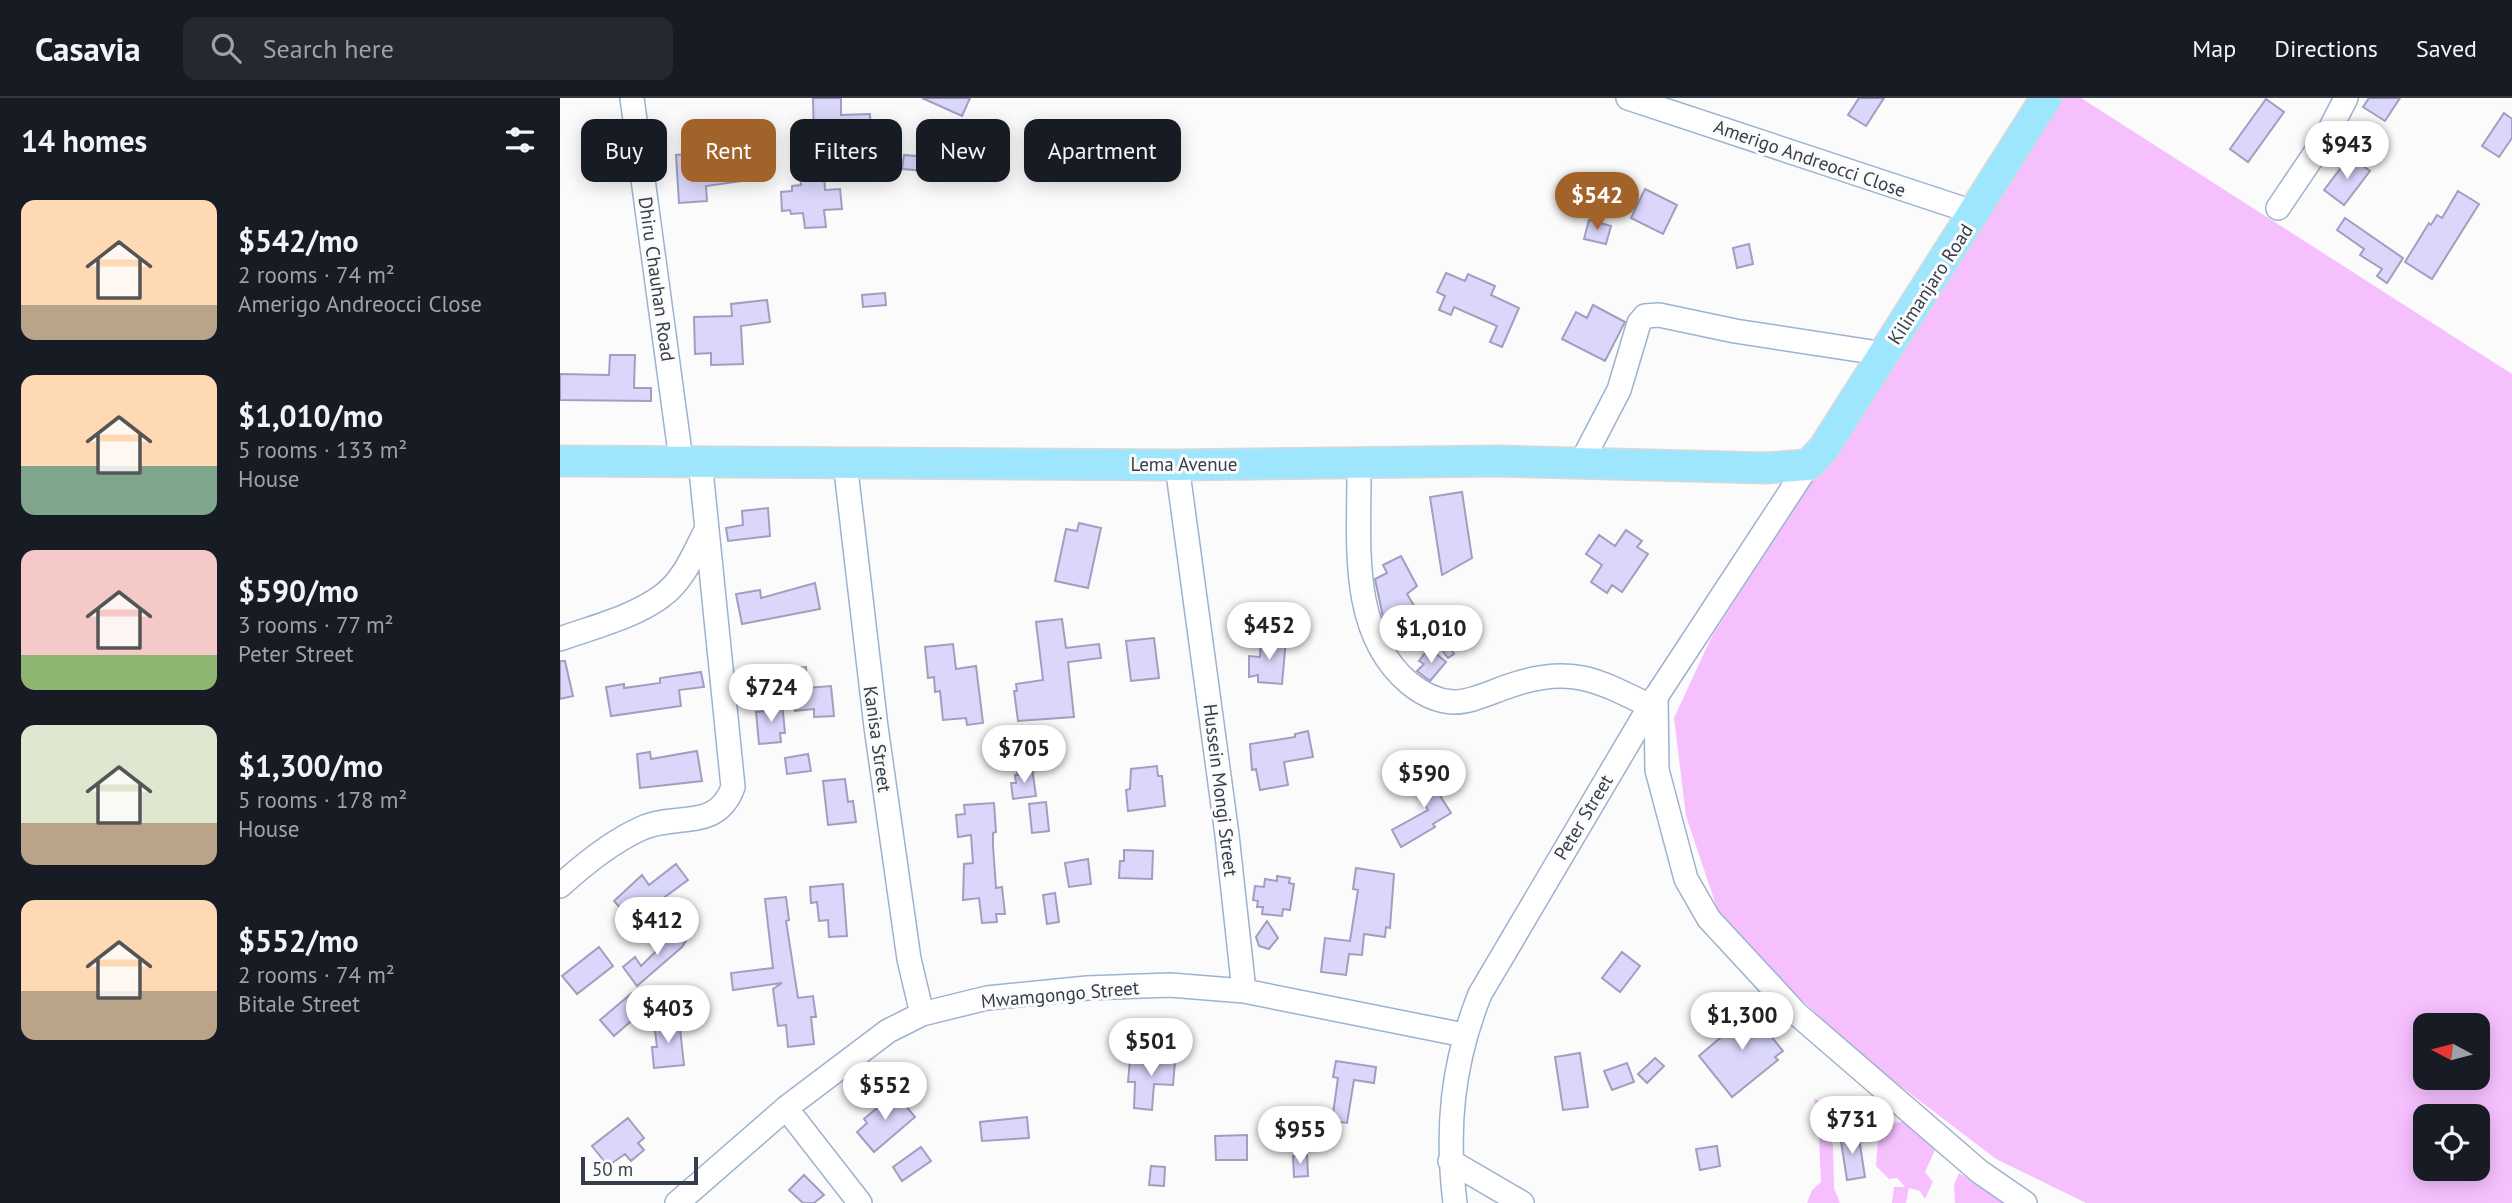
<!DOCTYPE html>
<html lang="en">
<head>
<meta charset="utf-8">
<style>
  :root { --surface:#171b24; --page:#242831; --text:#f1f3f6; --muted:#9ea1a6; --line:#363941; --accent:#a2632a }
  body { margin:0; font-family:"PT Sans",sans-serif; background:var(--page); color:var(--text); height:100vh; display:flex; flex-direction:column; font-size:26px; white-space:nowrap }
  * { box-sizing:border-box; margin:0 }
  p { font-size:23px; color:var(--muted) }
  .icon { flex:none; width:38px; height:38px; fill:none; stroke:currentColor; stroke-width:2; stroke-linecap:round; stroke-linejoin:round }
  .map { position:relative; flex:1; overflow:hidden }
  .details { display:flex; flex-direction:column; background:var(--surface); width:560px }
  .details>* { flex:none }
  .banner { position:absolute; left:21px; top:21px; width:665px; height:63px; display:flex; gap:14px }
  .needle { width:46px; rotate:277deg }
  .controls { position:absolute; left:1853px; top:915px; display:grid; gap:14px }
  .controls a { display:grid; place-items:center; width:77px; height:77px; border-radius:14px; background:var(--surface); box-shadow:0 4px 18px #0003; font-size:35px }
  .scale { position:absolute; left:21px; bottom:18px; width:117px; box-sizing:border-box; padding-left:7px; border:4px solid #353e4a; border-top:0; font-size:19px; line-height:24px; white-space:nowrap; color:#353e4a; -webkit-text-stroke:5px #fbfbfb; paint-order:stroke }
  .price { position:absolute; translate:-50% -60px; padding:0 16px; border-radius:24px; background:#fff; color:#222; font-size:23px; line-height:46px; filter:drop-shadow(0 2px 4px #0008) }
  .price::after { content:''; position:absolute; left:50%; top:42px; width:21px; height:16px; margin-left:-10px; background:inherit; clip-path:polygon(0 0,100% 0,50% 100%) }
  .price.selected { background:var(--accent); color:#fff }
  ul { padding:0; list-style:none }
  li { display:flex; align-items:center; gap:21px; height:175px; padding:0 21px }
  li span { display:grid; place-items:center; flex:none; width:196px; height:140px; border-radius:14px; color:#555 }
  li>.icon { margin-inline-start:auto }
  span .icon { width:84px; height:84px; fill:#fffc; stroke-width:1 }
  li b { font-size:30px }
  h2 { display:flex; justify-content:space-between; align-items:center; height:84px; padding:0 21px; font-size:30px }
  .chip { padding:0 24px; border-radius:14px; background:var(--surface); box-shadow:0 4px 18px #0003; font-size:24px; line-height:63px }
  .chip.selected { background:var(--accent); color:#fff }
  header { display:flex; align-items:center; gap:42px; box-sizing:border-box; height:98px; padding:0 35px; background:var(--surface); border-bottom:2px solid var(--line) }
  header strong { font-size:33px }
  nav { display:flex; gap:38px; margin-inline-start:auto; font-size:24px }
  .search { width:490px; height:63px; background:var(--page); display:flex; align-items:center; gap:18px; box-sizing:border-box; padding:0 24px; border-radius:14px; color:var(--muted); font-size:26px }
  main { display:flex; flex:1; min-height:0 }
  .map>svg:first-child { display:block }
  .green { fill:#f6c0ff; fill-rule:evenodd }
  .building { fill:#dad7fb; stroke:#a19ec0; stroke-width:2 }
  .lines { fill:none; stroke-linecap:round; stroke-linejoin:round }
  .minor-casing { stroke:#9db2cf; stroke-width:26 }
  .major-casing { stroke:#d7d8db; stroke-width:33 }
  .minor { stroke:#fff; stroke-width:23 }
  .major { stroke:#9de6fe; stroke-width:30 }
  .labels { text-anchor:middle; stroke-width:6; stroke-linejoin:round; paint-order:stroke }
  .street-label { font-size:19px; fill:#353e4a; stroke:#fbfbfb }
</style>
</head>
<body>
<header>
<strong>Casavia</strong>
<div class="search"><svg class="icon" aria-label="search" viewBox="0 0 24 24"><circle cx="10" cy="10" r="6"/><path d="M15 15l6 6"/></svg>Search here</div>
<nav><a>Map</a><a>Directions</a><a>Saved</a></nav>
</header>
<main>
<section class="details">
<h2>14 homes<svg class="icon" aria-label="filters" viewBox="0 0 24 24"><path d="M4 7h16M4 17h16"/><circle cx="9" cy="7" r="2"/><circle cx="15" cy="17" r="2"/></svg></h2>
<ul>
<li><span style="background:linear-gradient(#ffd9b3 75%,#b9a48a 0)"><svg class="icon" aria-label="home" viewBox="0 0 24 24"><path d="M3 11l9-7 9 7M6 9v11h12V9"/></svg></span><div><b>$542/mo</b><p>2 rooms · 74 m²</p><p>Amerigo Andreocci Close</p></div></li>
<li><span style="background:linear-gradient(#ffd9b3 65%,#7fa58c 0)"><svg class="icon" aria-label="home" viewBox="0 0 24 24"><path d="M3 11l9-7 9 7M6 9v11h12V9"/></svg></span><div><b>$1,010/mo</b><p>5 rooms · 133 m²</p><p>House</p></div></li>
<li><span style="background:linear-gradient(#f6c9c9 75%,#8fb573 0)"><svg class="icon" aria-label="home" viewBox="0 0 24 24"><path d="M3 11l9-7 9 7M6 9v11h12V9"/></svg></span><div><b>$590/mo</b><p>3 rooms · 77 m²</p><p>Peter Street</p></div></li>
<li><span style="background:linear-gradient(#dfe7d0 70%,#b9a48a 0)"><svg class="icon" aria-label="home" viewBox="0 0 24 24"><path d="M3 11l9-7 9 7M6 9v11h12V9"/></svg></span><div><b>$1,300/mo</b><p>5 rooms · 178 m²</p><p>House</p></div></li>
<li><span style="background:linear-gradient(#ffd9b3 65%,#b9a48a 0)"><svg class="icon" aria-label="home" viewBox="0 0 24 24"><path d="M3 11l9-7 9 7M6 9v11h12V9"/></svg></span><div><b>$552/mo</b><p>2 rooms · 74 m²</p><p>Bitale Street</p></div></li>
</ul>
</section>
<div class="map">
<svg width="1952" height="1105" viewBox="0 0 1952 1105">
  <rect width="100%" height="100%" fill="#fbfbfb"/>
  <path class="green" d="M1500,0H1521L1952,276V1105H1526L1436,1061L1305,961L1163,828L1126,718L1114,620L1152,538ZM1866,928H1918V980H1866ZM1866,1018H1918V1071H1866Z
    M1254,1001L1261,1003L1273,1047L1274,1090L1280,1105H1247L1252,1092L1261,1084L1258,1017Z
    M1350,1022L1376,1050L1365,1074L1373,1084L1365,1101L1360,1093L1349,1090L1346,1105H1332L1334,1089H1345L1337,1080L1329,1081L1316,1068L1318,1041L1328,1036L1324,1027Z
    M1399,1075L1449,1105H1395L1394,1087Z"/>
  <path class="building" d="M253,0H281V17L310,16L311,41L254,42Z
    M362,0H410L402,18Z
    M1299,0H1324L1306,28L1288,17Z
    M1809,0H1840L1825,23L1803,9Z
    M1706,1L1724,14L1688,64L1670,51Z
    M1944,15L1952,21V40L1939,59L1922,48Z
    M147,54L148,66L174,64L173,56L195,55L197,81L146,88L147,103L119,105L116,57Z
    M344,57L368,59L367,73L342,71Z
    M1790,58L1810,73L1784,107L1764,92Z
    M264,76L265,92L280,91L282,111L264,112L266,129L245,130L243,115L231,116L230,112L222,113L221,94L232,93V88L241,87L240,78Z
    M1085,91L1117,107L1103,136L1071,120Z
    M1898,93L1919,106L1872,181L1845,164L1869,125L1871,127L1877,117L1882,120Z
    M1785,120L1843,160L1827,185L1817,178L1822,171L1800,157L1804,151L1777,132Z
    M1029,122L1051,128L1046,146L1024,141Z
    M1189,146L1193,166L1177,170L1173,150Z
    M886,175L905,183L908,176L935,188L931,197L959,210L942,249L930,244L937,228L894,209L891,217L879,212L885,198L877,194Z
    M325,195L326,207L303,209L302,197Z
    M207,202L210,224L181,228L183,266L151,267V255L135,256L134,219L172,218L171,206Z
    M1033,207L1065,224L1045,263L1002,241L1016,214L1027,220Z
    M50,257H75L74,290H91V303L0,302V276L49,277Z
    M902,394L912,460L882,477L870,399Z
    M208,410L210,438L168,443L166,430L183,427L182,413Z
    M519,425L541,430L528,490L495,483L506,431L517,433Z
    M1066,432L1082,443L1077,449L1088,456L1062,494L1052,487L1047,495L1031,484L1042,467L1026,456L1039,437L1055,448Z
    M841,458L857,488L847,496L856,511L844,518L840,510L823,519L815,481L827,475L823,467Z
    M255,485L260,511L182,526L176,496L200,492L201,500Z
    M870,512L894,556L888,560L858,521Z
    M502,521L506,550L539,546L541,560L508,564L514,619L458,623L454,593H457L456,586L483,582L476,524Z
    M706,539L726,541L722,586L698,584V577L689,579V558L700,559L701,543L706,544Z
    M594,540L599,580L571,583L566,543Z
    M393,546L396,571L416,568L423,625L407,627L406,620L383,622L380,593L375,594L374,579L368,580L365,549Z
    M869,550L886,564L870,583L857,573L864,566L859,563Z
    M0,563H5L13,598L0,601Z
    M246,569L247,590L271,588L274,618L254,619V611L235,613L231,571Z
    M141,574L144,589L119,592L121,608L51,618L46,589L64,586V590L100,585V580Z
    M222,604L225,635H220L221,644L199,646L196,614L206,613V606Z
    M748,633L753,659L724,664L728,687L700,692L696,671L692,672L690,646L735,639V636Z
    M137,653L142,683L80,690L77,656L90,654L91,661Z
    M248,656L251,673L227,676L225,660Z
    M597,668L598,678H602L605,708L568,713L566,692L570,691L571,671Z
    M472,670L476,698L453,701L451,685H456L455,677H458L457,673Z
    M875,670L882,682L874,688L891,715L873,726L875,729L841,749L832,732L868,712L851,686Z
    M285,681L288,704L293,703L296,724L268,727L263,683Z
    M486,704L489,733L472,735L469,706Z
    M434,705L436,734L433,735V748L436,790L442,789L445,816H436L437,824L422,825L419,800L403,802L404,766L413,765L411,737L398,739L396,717L405,716L404,707Z
    M564,752L593,753L592,781L559,780L560,763H564Z
    M528,761L531,786L509,789L505,765Z
    M116,766L128,782L72,823L54,803L82,777L89,787Z
    M796,770L834,776L830,830L826,829L825,839L804,836L802,857L789,856L786,877L761,874L765,840L790,843L798,792L793,791Z
    M717,778L730,780L729,785L734,786L730,812L723,811L722,818L702,816L703,809H697L698,803L693,802L695,788L704,789L705,781L717,783Z
    M283,786L287,838L269,839L268,822L259,823L257,804L251,805L250,789Z
    M495,795L499,824L487,826L483,797Z
    M226,799L229,822L226,823L238,900L253,898L256,919H251L254,946L228,949L226,927L218,928L213,891L222,885L173,892L171,875L213,870L205,801Z
    M707,823L718,840L709,851L699,848L696,839Z
    M122,828L128,830L130,836L122,849L77,888L63,869L75,859L81,868Z
    M39,849L53,868L17,896L2,878Z
    M1062,854L1080,868L1060,894L1042,880Z
    M72,895L80,905L74,911L78,917L54,938L40,922Z
    M1185,906L1223,953L1215,959L1218,962L1172,999L1139,958L1174,928L1168,920Z
    M119,922L124,967L94,970L92,949H97L94,925Z
    M600,952L616,953L613,987L594,986L592,1012L574,1010L575,984H568L570,962L599,965Z
    M1020,955L1028,1009L1003,1012L995,959Z
    M1095,960L1104,968L1087,985L1078,976Z
    M776,963L816,969L814,985L794,982L787,1025L772,1023L778,980L773,979Z
    M1067,965L1074,984L1052,992L1044,973Z
    M335,995L355,1019L314,1054L297,1034L307,1025L304,1021Z
    M467,1019L469,1040L422,1043L420,1024Z
    M68,1020L84,1040L78,1045L84,1052L71,1063L65,1056L48,1068L32,1048Z
    M1298,1034L1305,1079L1287,1082L1280,1037Z
    M687,1037V1062H656L655,1038Z
    M1157,1048L1160,1068L1140,1072L1136,1051Z
    M361,1049L371,1063L342,1083L333,1069Z
    M747,1057L748,1078L734,1079L733,1058Z
    M591,1068L605,1069L604,1088L589,1087Z
    M244,1077L264,1097L254,1105H243L229,1092Z"/>
  <g class="lines">
    <defs>
      <path id="minor" d="M72,0L121,362
        M1068,0L1416,115
        M1718,110L1766,39L1786,0
        M285,364L316,629L349,861L362,916
        M799,365C800,439 787,533 849,585C861,595 877,603 893,604C912,604 931,594 949,588C1009,567 1036,581 1090,608
        M1021,365L1059,292L1079,225L1085,218L1099,217L1175,233L1325,256
        M617,367L667,737L684,893
        M0,541C33,529 74,519 102,498C123,483 134,456 145,434
        M1096,598L1097,672L1126,781L1149,821L1237,916L1420,1074L1465,1105
        M0,788C23,767 52,744 80,731C116,714 157,734 173,689L140,362
        M226,1010L300,1105
        M890,1063L962,1105
        M117,1105L226,1010L328,933L362,916L427,900L527,890L610,887L684,893L904,937
        M895,1105C886,1031 892,966 920,896L1090,608L1248,367"/>
      <path id="major" d="M0,363L617,367L938,363L1206,370L1248,367L1264,350L1486,0"/>
    </defs>
    <use href="#minor" class="minor-casing"/>
    <use href="#major" class="major-casing"/>
    <use href="#minor" class="minor"/>
    <use href="#major" class="major"/>
  </g>
  <g class="labels">
    <g class="street-label">
      <text transform="translate(1250 60) rotate(19)" y="7">Amerigo Andreocci Close</text>
      <text transform="translate(97 181) rotate(82)" y="7">Dhiru Chauhan Road</text>
      <text transform="translate(1370 186) rotate(-57)" y="7">Kilimanjaro Road</text>
      <text x="624" y="373">Lema Avenue</text>
      <text transform="translate(318 641) rotate(82)" y="7">Kanisa Street</text>
      <text transform="translate(661 692) rotate(83)" y="7">Hussein Mongi Street</text>
      <text transform="translate(1023 719) rotate(-59)" y="7">Peter Street</text>
      <text transform="translate(500 896) rotate(-5)" y="7">Mwamgongo Street</text>
    </g>
  </g>
</svg>
<div class="controls">
<a><svg class="needle" viewBox="-14 -14 28 28"><path d="M0-13l5 13h-10z" fill="#e53935"/><path d="M0 13l5-13h-10z" fill="#9ea1a6"/></svg></a>
<a><svg class="icon" aria-label="locate" viewBox="0 0 24 24"><circle cx="12" cy="12" r="6"/><path d="M12 2v4M12 18v4M2 12h4M18 12h4"/></svg></a>
</div>
<div class="scale">50 m</div>
<b class="price" style="left:1787px;top:83px">$943</b>
<b class="price selected" style="left:1037px;top:134px">$542</b>
<b class="price" style="left:709px;top:564px">$452</b>
<b class="price" style="left:871px;top:567px">$1,010</b>
<b class="price" style="left:211px;top:626px">$724</b>
<b class="price" style="left:464px;top:687px">$705</b>
<b class="price" style="left:864px;top:712px">$590</b>
<b class="price" style="left:97px;top:859px">$412</b>
<b class="price" style="left:108px;top:947px">$403</b>
<b class="price" style="left:1182px;top:954px">$1,300</b>
<b class="price" style="left:591px;top:980px">$501</b>
<b class="price" style="left:325px;top:1024px">$552</b>
<b class="price" style="left:1292px;top:1058px">$731</b>
<b class="price" style="left:740px;top:1068px">$955</b>
<div class="banner">
<a class="chip">Buy</a>
<a class="chip selected">Rent</a>
<a class="chip">Filters</a>
<a class="chip">New</a>
<a class="chip">Apartment</a>
</div>
</div>
</main>
</body>
</html>
